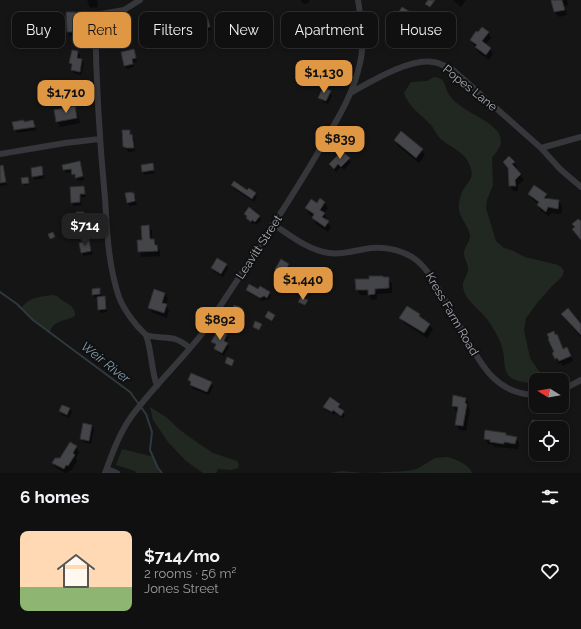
<!DOCTYPE html>
<html lang="en">
<head>
<meta charset="utf-8">
<style>
  :root { --surface:#101010; --page:#191919; --text:#f1f3f6; --muted:#9c9d9f; --line:#303030; --accent:#df9743 }
  body { margin:0; font-family:Raleway,sans-serif; background:var(--page); color:var(--text); height:100vh; display:flex; flex-direction:column; font-size:15px; white-space:nowrap }
  * { box-sizing:border-box; margin:0 }
  p { font-size:13px; color:var(--muted) }
  .icon { flex:none; width:22px; height:22px; fill:none; stroke:currentColor; stroke-width:2; stroke-linecap:round; stroke-linejoin:round }
  .map { position:relative; height:473px; overflow:hidden }
  .details { display:flex; flex-direction:column; background:var(--surface); flex:1 }
  .details>* { flex:none }
  .hud { position:absolute; left:12px; top:12px; width:557px; height:36px; display:flex; gap:8px }
  .needle { width:26px; rotate:281deg }
  .controls { position:absolute; left:529px; top:373px; display:grid; gap:8px }
  .controls a { display:grid; place-items:center; width:40px; height:40px; border-radius:8px; background:var(--surface); box-shadow:0 2px 6px #0003,0 0 0 1px var(--line); font-size:20px }
  .price { position:absolute; translate:-50% -34px; padding:0 9px; border-radius:8px; background:var(--accent); color:#111; font-size:13px; line-height:26px; filter:drop-shadow(0 1px 2px #0008) }
  .price::after { content:''; position:absolute; left:50%; top:24px; width:12px; height:9px; margin-left:-6px; background:inherit; clip-path:polygon(0 0,100% 0,50% 100%) }
  .price.current { background:#222; color:#fff }
  ul { padding:0; list-style:none }
  li { display:flex; align-items:center; gap:12px; height:100px; padding:0 20px }
  li span { display:grid; place-items:center; flex:none; width:112px; height:80px; border-radius:8px; color:#555 }
  li>.icon { margin-inline-start:auto }
  span .icon { width:48px; height:48px; fill:#fffc; stroke-width:1 }
  li b { font-size:17px }
  h2 { display:flex; justify-content:space-between; align-items:center; height:48px; padding:0 20px; font-size:17px }
  .chip { padding:0 14px; border-radius:8px; background:var(--surface); box-shadow:0 2px 6px #0003,0 0 0 1px var(--line); font-size:14px; line-height:36px }
  .chip.current { background:var(--accent); color:#111 }
  .map>svg:first-child { display:block }
  .green { fill:#212821 }
  .shadow { fill:#0007 }
  .lines { fill:none; stroke-linecap:round; stroke-linejoin:round }
  .stream { stroke:#2f393e; stroke-width:2 }
  .building { fill:#444549; stroke:#2f2f32 }
  .minor { stroke:#36373b; stroke-width:6 }
  .labels { text-anchor:middle; stroke-width:4; stroke-linejoin:round; paint-order:stroke }
  .street-label { font-size:12px; fill:#a8adb5; stroke:#101011 }
  .water-label { font-size:13px; font-style:italic; fill:#829ead; stroke:#101011 }
</style>
</head>
<body>
<div class="map">
<svg width="581" height="473" viewBox="0 0 581 473">
  <rect width="100%" height="100%" fill="#151516"/>
  <path class="green" d="M434,77C447,78 444,88 450,96C461,112 494,120 500,136C503,147 497,150 492,158L493,185L487,200L486,208L496,241L504,248L511,250L525,257L558,265L561,267L564,271L562,277L553,285L538,302L526,318L524,330L530,358L539,371L542,380H536V385C528,382 513,382 508,375C503,367 505,359 503,351C501,340 493,328 487,319C479,308 463,300 463,285C463,280 467,276 468,271C469,265 464,259 464,253C464,247 470,242 470,236C469,225 457,216 459,205C459,201 461,194 463,190C468,182 475,178 470,166C466,153 452,148 442,140C437,136 435,130 431,125C422,115 408,107 404,93L411,82L427,81Z
    M52,295L57,296C63,303 76,304 75,316C67,321 53,320 50,332L34,321L21,309C28,297 40,297 52,295Z
    M150,407L166,417L180,430L198,443L213,453L237,461L239,464L238,468L231,470L218,469L216,473H203L186,461L168,442L153,420Z
    M122,449L154,457L160,473H136L135,471L116,465Z
    M447,457C455,459 469,464 472,473H330L341,471L365,473L407,471L417,469L435,458Z"/>
  <path class="shadow" d="M87,0H97L98,7L90,8Z
    M301,0H309V3L303,4Z
    M453,0H466L461,7Z
    M552,0H567L568,5L565,6L567,15L559,17L555,12Z
    M67,13H76L78,16V30H75V35L70,36L68,32Z
    M411,13L413,17L405,30L396,25L394,21Z
    M208,20L211,30L199,32L196,22Z
    M129,24L131,27L132,35L120,37L118,33Z
    M488,32L491,38L485,45L490,49L493,54L489,60L479,53L471,40Z
    M133,50L137,62L133,63L134,67L127,69L125,65Z
    M78,52L80,56L79,60H82L84,64L81,75L74,73L70,63Z
    M330,92L332,96L328,104L322,101L320,98Z
    M74,107L77,112L80,123L60,127L57,121Z
    M33,121L36,130L17,133L14,123Z
    M129,131L134,139L135,151L129,152L124,147Z
    M395,140L422,150L425,155L419,163L398,146Z
    M342,152L351,162L344,170L341,167L336,172L330,164Z
    M80,162L83,175L75,178L72,172L66,173L63,166Z
    M504,162H514L517,168L516,169L524,180L518,185V191H513L510,186L509,170Z
    M152,164L155,173L145,175L143,172Z
    M41,167L45,178L35,180L33,177Z
    M0,173H4L7,185L0,186Z
    M84,177V180L78,181L77,179Z
    M28,178L29,184L24,185L22,179Z
    M232,185L255,194L257,197L254,202L234,189Z
    M83,188L86,197H81L82,205L74,206L72,203Z
    M133,194L137,205L129,206L128,203Z
    M529,194H546L549,200L559,201L562,206L561,214L551,213L549,216L541,211L538,205L539,204L532,199Z
    M324,202L328,208L324,213L327,219L326,221L331,227L328,232L316,224L313,218L314,217L309,214L306,208Z
    M84,213L86,216V223H80L78,220V226L68,225L66,221Z
    M245,214L260,216L261,220L257,225L254,223L253,224L249,221Z
    M149,226L152,231V240H154L160,251V256L142,257L139,251Z
    M89,242L93,254L84,256L82,253Z
    M226,264L228,268L223,277L214,272L212,268Z
    M288,264L290,268L285,276L278,272L276,269Z
    M383,278H388L392,284V293L377,294V299L372,300L369,295H360L357,290Z
    M99,290L102,297H104L106,300L107,312L101,313L99,309L98,298H95L93,295Z
    M247,290L269,292L271,296L269,300L266,299L263,301L249,293Z
    M165,294L168,299L166,305L169,311L167,318L153,313L149,308Z
    M242,309L244,312L240,321L233,318L231,315Z
    M562,314L581,325V337L565,319Z
    M275,315V317L273,322L266,317Z
    M419,315L422,320L430,325L433,330L427,338L404,323L401,318Z
    M227,335L228,338L226,343L229,347L224,356L217,352L215,349L216,346L212,342L218,336Z
    M563,350L570,354L573,361L563,366L561,363L559,364L556,358V353Z
    M189,380L211,382L213,386L209,395L193,389Z
    M466,399L469,404L468,407L470,410L466,431L459,430L456,424L459,411H456L453,405Z
    M339,404L341,408L340,410L345,415L343,418L335,413L334,415L326,410L324,407Z
    M62,406L70,409L72,412L69,418L62,415L60,411Z
    M533,421L545,423L548,428H536V450L534,447L536,436L531,430Z
    M92,426L94,429L91,444L83,442L81,439Z
    M507,436L516,438L519,443L518,449L494,447L493,445L488,444L485,438Z
    M76,447L79,452L76,458L77,461L71,471L70,470L68,473H65L56,468L53,463Z"/>
  <g class="lines">
    <path class="stream" d="M0,292L17,304L33,320L130,392L146,414L152,432L150,450L158,468L162,473"/>
  </g>
  <path class="building" d="M428,0H435L430,7L425,4Z
    M551,0H562L565,10L554,12Z
    M402,7L412,13L403,27L393,21Z
    M66,12H76L77,27H73L74,32H67Z
    M208,19L210,27L196,29L195,21Z
    M129,23L130,32L117,34L116,24Z
    M482,27L489,32L482,41L491,48L486,55L475,47L477,45L470,40L476,31L478,32Z
    M134,49L136,58L132,59L133,64L124,66L121,52Z
    M72,50L78,51L77,58L82,59L80,72L71,70L72,64L69,63Z
    M323,87L331,91L326,101L318,98Z
    M75,106L77,118L56,122L54,110Z
    M24,120V122L33,120L35,127L14,130L12,122Z
    M122,130H130V135L132,134L134,148H126L125,147H123Z
    M401,131L423,149L416,158L394,140Z
    M342,151L350,158L341,167L338,164L334,169L329,164Z
    M509,156L515,162L512,164L521,174L515,180L516,186H509L508,168L503,162Z
    M80,161L83,176L75,178V174L72,175L71,169L63,170L62,165Z
    M153,163L154,170L142,172L141,165Z
    M3,165L6,182L0,183V166Z
    M42,166L43,175L32,177L31,168Z
    M28,177L29,183L22,184L21,178Z
    M234,181L247,190L249,188L256,193L252,199L231,185Z
    M534,185L547,194L544,198L559,200L558,209L548,207L546,212L537,205L539,202L528,194Z
    M84,186L85,194H80V202L71,203L70,187Z
    M132,192V193H134L135,201L127,203L125,193Z
    M320,198L325,202L320,210L325,213L322,217L329,221L325,227L312,218L314,214L305,208L311,199L317,203Z
    M249,207L260,216L255,222L252,220L251,222L246,218L247,216L244,214Z
    M76,212H84L85,220H77V217V223H70V221L65,222V216L77,215Z
    M578,219L581,221V240L572,229L575,227L572,224Z
    M149,225L150,239H154L155,245H157L158,251L138,252L137,240H142L141,226Z
    M53,232L55,237L50,239L48,234Z
    M89,240L91,251L81,253L79,243Z
    M217,258L227,264L221,274L211,268Z
    M281,259L289,264L283,274L275,269Z
    M369,276H383V277H389V288L375,289V294L368,295V290H356L355,279H369Z
    M249,284L258,289L260,286L270,292L267,298L264,296L260,298L246,290Z
    M100,288V294L92,295V289Z
    M154,289L165,293L162,303L167,304L164,313L148,308Z
    M105,296L106,309L98,310L97,297Z
    M301,297L308,300L305,305L298,302Z
    M234,305L242,308L238,318L230,315Z
    M407,306L420,314L419,316L430,324L424,333L399,318Z
    M568,308L581,324V335L561,314Z
    M268,311L275,315L272,321L265,317Z
    M255,321L262,324L259,330L253,327Z
    M220,330L227,334L224,341L228,343L222,353L214,349L216,344L211,342L216,333L218,334Z
    M554,331L555,335L557,334L563,349L567,347L571,356L559,361L557,358L555,359L552,353L554,352L548,339L549,338L547,334Z
    M227,357L234,360L232,366L225,363Z
    M191,373L212,382L207,392L190,385L191,382L188,380Z
    M453,395L466,398L465,403L467,404L463,426L455,425L458,407L452,406Z
    M330,397L340,404L338,407L344,411L341,416L333,410L332,412L323,407Z
    M62,405L70,408L67,415L59,411Z
    M532,420L546,422L545,428H531Z
    M83,423L92,425L89,441L80,439Z
    M485,430L506,433V435L517,437L515,444L504,442V444L490,442V440L484,439Z
    M70,442L77,446L73,453L75,455L68,466L66,465L64,469L52,463L55,458H60Z"/>
  <g class="lines">
    <path class="minor" d="M140,0L124,10L95,15C96,76 99,137 105,198C107,230 108,265 119,297C124,310 135,325 145,334C150,338 167,337 175,339C181,341 185,344 190,348
      M352,92C372,81 410,58 433,62C441,63 446,67 453,70L541,148L581,137
      M541,148L560,169L581,187
      M0,154L65,143L100,139
      M273,224C291,236 308,250 329,253C342,255 353,251 365,249C381,246 399,249 412,257C426,266 434,281 442,295C450,309 458,323 466,337C483,368 497,394 536,395
      M146,335C152,352 151,369 157,386
      M562,390L581,380
      M107,469L117,473
      M105,473C112,454 119,434 131,417C152,388 179,363 201,335C240,276 280,217 316,156C333,126 353,97 360,63C365,43 361,20 358,0"/>
  </g>
  <g class="labels">
    <g class="street-label">
      <text transform="translate(470 88) rotate(39)" y="4">Popes Lane</text>
      <text transform="translate(259 247) rotate(-57)" y="4">Leavitt Street</text>
      <text transform="translate(452 314) rotate(60)" y="4">Kress Farm Road</text>
    </g>
    <g class="water-label">
      <text transform="translate(106 362) rotate(38)" y="5">Weir River</text>
    </g>
  </g>
</svg>
<div class="controls">
<a><svg class="needle" viewBox="-14 -14 28 28"><path d="M0-13l5 13h-10z" fill="#e53935"/><path d="M0 13l5-13h-10z" fill="#9c9d9f"/></svg></a>
<a><svg class="icon" aria-label="locate" viewBox="0 0 24 24"><circle cx="12" cy="12" r="6"/><path d="M12 2v4M12 18v4M2 12h4M18 12h4"/></svg></a>
</div>
<b class="price" style="left:324px;top:94px">$1,130</b>
<b class="price" style="left:66px;top:114px">$1,710</b>
<b class="price" style="left:340px;top:160px">$839</b>
<b class="price current" style="left:85px;top:247px">$714</b>
<b class="price" style="left:303px;top:301px">$1,440</b>
<b class="price" style="left:220px;top:341px">$892</b>
<div class="hud">
<a class="chip">Buy</a>
<a class="chip current">Rent</a>
<a class="chip">Filters</a>
<a class="chip">New</a>
<a class="chip">Apartment</a>
<a class="chip">House</a>
</div>
</div>
<section class="details">
<h2>6 homes<svg class="icon" aria-label="filters" viewBox="0 0 24 24"><path d="M4 7h16M4 17h16"/><circle cx="9" cy="7" r="2"/><circle cx="15" cy="17" r="2"/></svg></h2>
<ul>
<li><span style="background:linear-gradient(#ffd9b3 70%,#8fb573 0)"><svg class="icon" aria-label="home" viewBox="0 0 24 24"><path d="M3 11l9-7 9 7M6 9v11h12V9"/></svg></span><div><b>$714/mo</b><p>2 rooms · 56 m²</p><p>Jones Street</p></div><svg class="icon" aria-label="heart" viewBox="0 0 24 24"><path d="M12 20l-8-8c-3-5 5-10 8-4 3-6 11-1 8 4z"/></svg></li>
</ul>
</section>
</body>
</html>
